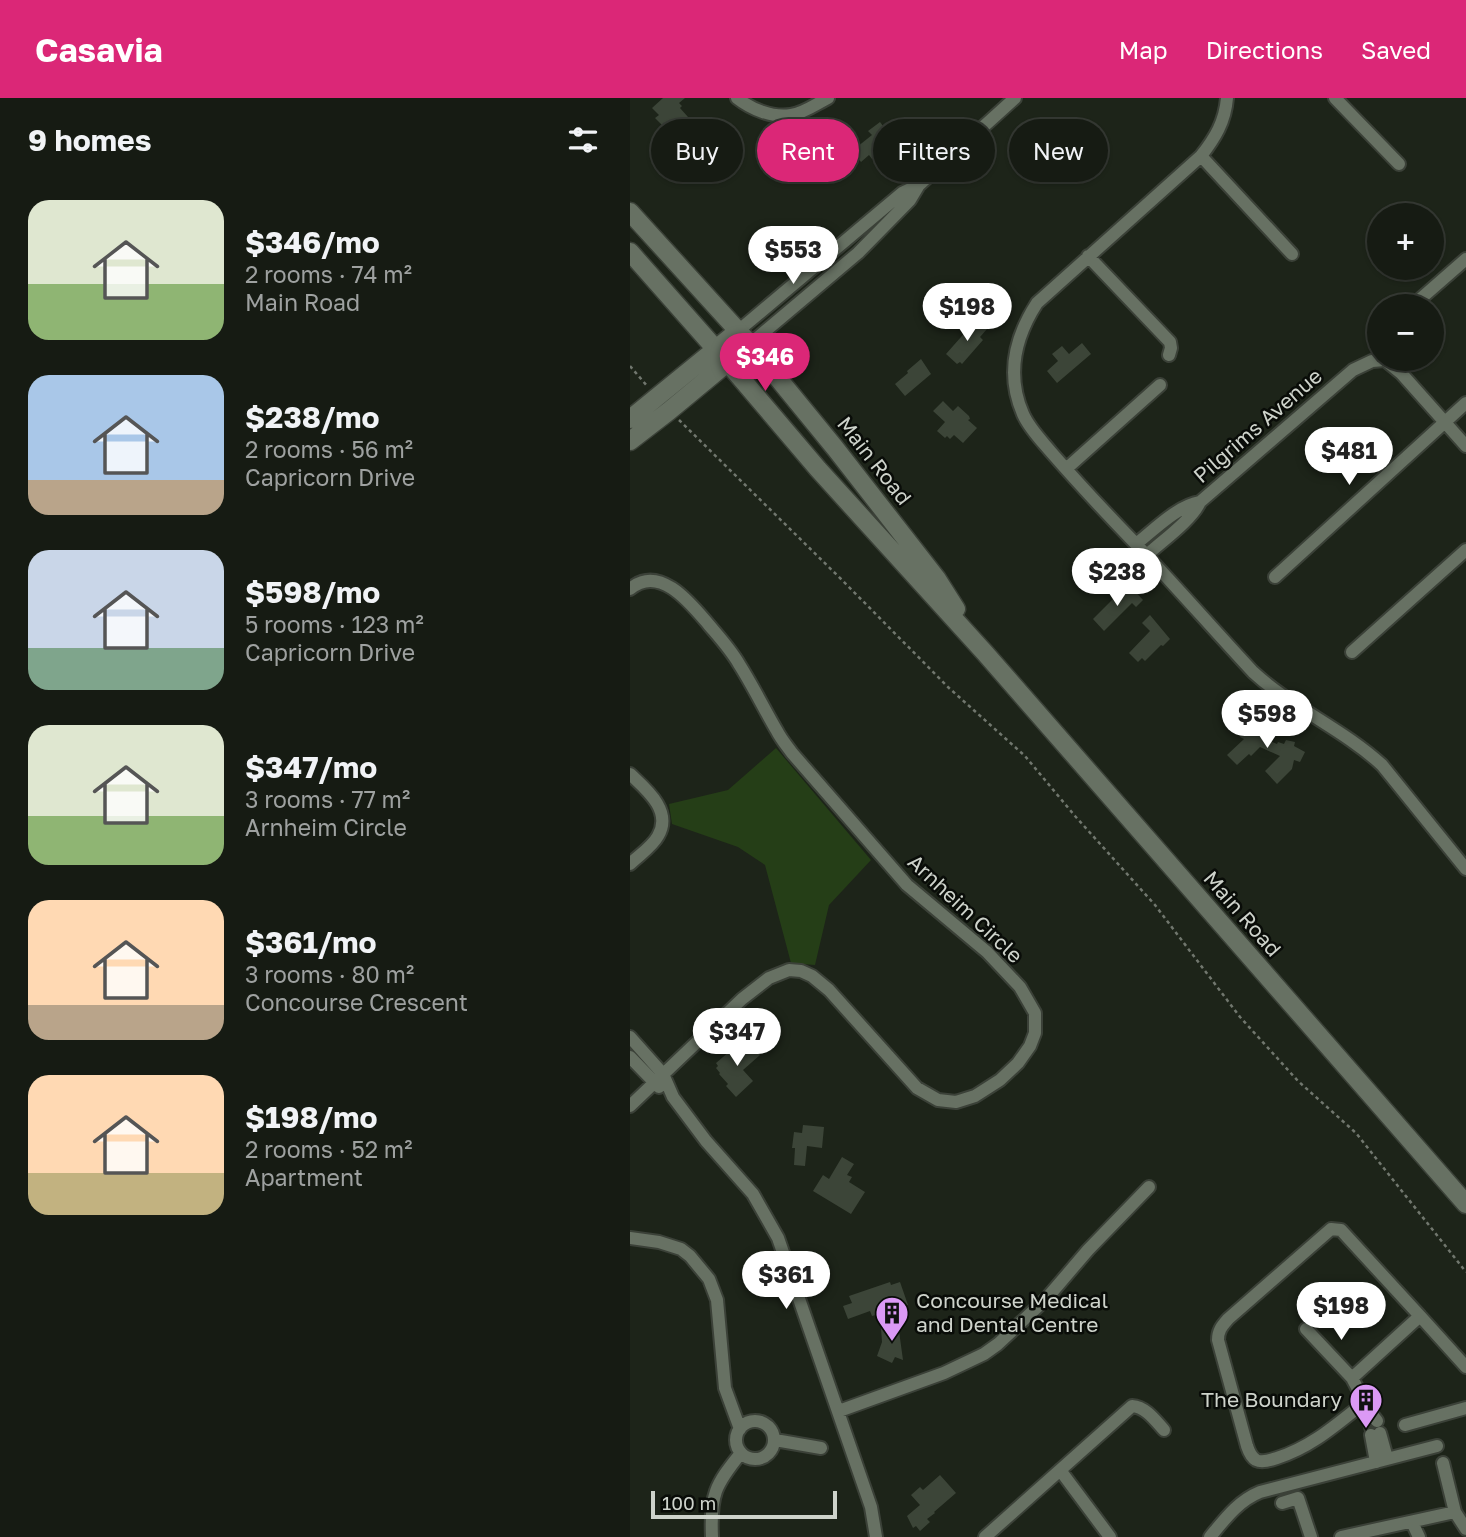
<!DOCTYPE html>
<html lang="en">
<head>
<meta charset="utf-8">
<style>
  :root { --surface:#161b13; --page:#232821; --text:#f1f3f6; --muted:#9ea1a0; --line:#353933; --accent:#db2777 }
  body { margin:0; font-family:"Golos Text",sans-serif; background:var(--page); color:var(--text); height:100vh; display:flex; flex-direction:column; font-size:26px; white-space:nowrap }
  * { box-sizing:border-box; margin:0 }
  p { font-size:23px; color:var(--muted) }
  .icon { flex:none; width:38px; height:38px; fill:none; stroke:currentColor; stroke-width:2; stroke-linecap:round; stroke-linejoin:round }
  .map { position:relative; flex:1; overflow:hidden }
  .panel { display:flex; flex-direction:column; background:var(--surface); width:630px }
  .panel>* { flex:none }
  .guide { position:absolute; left:21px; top:21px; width:665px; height:63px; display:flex; gap:14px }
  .buttons { position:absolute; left:737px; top:105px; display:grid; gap:14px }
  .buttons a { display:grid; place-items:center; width:77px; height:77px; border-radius:50%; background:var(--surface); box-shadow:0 2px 5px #0004,0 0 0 2px var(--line); font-size:35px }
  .scale { position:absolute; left:21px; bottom:18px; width:186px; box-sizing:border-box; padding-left:7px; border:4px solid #ced3cb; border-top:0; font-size:19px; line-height:24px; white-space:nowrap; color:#ced3cb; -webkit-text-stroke:5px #090c08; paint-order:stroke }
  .price { position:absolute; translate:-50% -60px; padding:0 16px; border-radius:24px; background:#fff; color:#222; font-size:23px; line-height:46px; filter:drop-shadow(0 2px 4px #0008) }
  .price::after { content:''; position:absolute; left:50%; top:42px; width:21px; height:16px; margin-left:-10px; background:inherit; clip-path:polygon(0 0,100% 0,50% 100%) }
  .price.on { background:var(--accent); color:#fff }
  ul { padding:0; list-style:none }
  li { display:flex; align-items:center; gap:21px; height:175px; padding:0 28px }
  li span { display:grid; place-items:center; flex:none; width:196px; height:140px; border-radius:21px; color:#555 }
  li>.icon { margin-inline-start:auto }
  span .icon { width:84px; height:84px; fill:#fffc; stroke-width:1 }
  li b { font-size:30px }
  h2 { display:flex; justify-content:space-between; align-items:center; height:84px; padding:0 28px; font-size:30px }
  .chip { padding:0 24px; border-radius:32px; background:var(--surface); box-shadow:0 2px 5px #0004,0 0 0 2px var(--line); font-size:24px; line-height:63px }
  .chip.on { background:var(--accent); color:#fff }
  header { display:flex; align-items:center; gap:42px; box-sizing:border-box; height:98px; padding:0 35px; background:var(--accent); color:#fff }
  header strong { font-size:33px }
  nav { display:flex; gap:38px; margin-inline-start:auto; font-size:24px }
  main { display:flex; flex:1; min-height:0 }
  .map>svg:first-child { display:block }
  .green { fill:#253e17 }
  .building { fill:#3c4538 }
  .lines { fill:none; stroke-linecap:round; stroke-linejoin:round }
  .street-tunnel { stroke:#383e34; stroke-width:12; stroke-dasharray:12 6; stroke-linecap:butt }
  .street-casing { stroke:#3b4138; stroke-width:16 }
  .secondary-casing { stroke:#3b4138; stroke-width:21 }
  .path { stroke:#71776e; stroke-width:2.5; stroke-dasharray:3.5 3.5; stroke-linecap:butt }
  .street { stroke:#677163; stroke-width:12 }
  .secondary { stroke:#677163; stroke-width:18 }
  .labels { text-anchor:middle; stroke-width:5; stroke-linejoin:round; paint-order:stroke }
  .street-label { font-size:21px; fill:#ced3cb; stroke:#090c08 }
  .poi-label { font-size:21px; fill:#ced3cb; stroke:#090c08; text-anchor:start }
</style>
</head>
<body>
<header>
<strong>Casavia</strong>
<nav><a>Map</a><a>Directions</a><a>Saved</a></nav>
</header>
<main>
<section class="panel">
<h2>9 homes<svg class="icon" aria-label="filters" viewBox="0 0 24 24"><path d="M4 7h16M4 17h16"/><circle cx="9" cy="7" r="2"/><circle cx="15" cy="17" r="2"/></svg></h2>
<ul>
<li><span style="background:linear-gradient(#dfe7d0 60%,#8fb573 0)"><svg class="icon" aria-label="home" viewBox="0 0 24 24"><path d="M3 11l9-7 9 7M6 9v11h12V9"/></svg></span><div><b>$346/mo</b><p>2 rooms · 74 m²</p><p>Main Road</p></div></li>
<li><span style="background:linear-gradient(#a9c7e8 75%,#b9a48a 0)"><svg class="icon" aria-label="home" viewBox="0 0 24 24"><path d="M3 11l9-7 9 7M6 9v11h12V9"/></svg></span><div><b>$238/mo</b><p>2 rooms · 56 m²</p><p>Capricorn Drive</p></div></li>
<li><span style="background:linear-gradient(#c9d6e8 70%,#7fa58c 0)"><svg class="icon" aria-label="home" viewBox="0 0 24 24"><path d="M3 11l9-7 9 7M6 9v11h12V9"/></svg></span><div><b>$598/mo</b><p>5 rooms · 123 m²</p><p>Capricorn Drive</p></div></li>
<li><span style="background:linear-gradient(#dfe7d0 65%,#8fb573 0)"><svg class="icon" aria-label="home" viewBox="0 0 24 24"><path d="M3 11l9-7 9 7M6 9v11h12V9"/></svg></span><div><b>$347/mo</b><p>3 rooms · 77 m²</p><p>Arnheim Circle</p></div></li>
<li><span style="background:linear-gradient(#ffd9b3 75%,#b9a48a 0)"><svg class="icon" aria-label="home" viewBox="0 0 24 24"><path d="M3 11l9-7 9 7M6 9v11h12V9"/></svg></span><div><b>$361/mo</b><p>3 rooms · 80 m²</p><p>Concourse Crescent</p></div></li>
<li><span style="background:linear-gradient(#ffd9b3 70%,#c2b280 0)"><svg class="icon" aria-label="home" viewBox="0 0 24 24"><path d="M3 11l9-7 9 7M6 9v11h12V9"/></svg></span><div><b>$198/mo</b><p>2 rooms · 52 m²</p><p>Apartment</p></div></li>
</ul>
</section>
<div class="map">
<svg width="836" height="1439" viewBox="0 0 836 1439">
  <rect width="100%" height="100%" fill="#1d2419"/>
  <path class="green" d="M146,650L241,762L199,807L185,867L161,865L135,767L108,749L42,726L39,706L98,692Z"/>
  <path class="building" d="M33,0H55L49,5L52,8L50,10L58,19L45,30L40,25L35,30L25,20L29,17L22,10Z
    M71,22L80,30L84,26L95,36L79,53L82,57L71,69L63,61L67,56L62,51L74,39L65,29Z
    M250,24L256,32L260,28L267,37L254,48L256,50L242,61L239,57L231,64L222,53L242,37L238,33Z
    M346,222L357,231L350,239L353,242L332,266L330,264L327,266L316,256Z
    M452,245L461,256L427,285L417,273L428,263L422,256L432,248L439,256Z
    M291,261L301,276L275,298L265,286L278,275L277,273Z
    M313,303L323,313L328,308L339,318L340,321L338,322L347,330L333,345L324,337L320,341L317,338L315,340L307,333L315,324L303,313Z
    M500,488L513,502L506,509L502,505L474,533L463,521L492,492L494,494Z
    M520,517L540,541L533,548L531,547L515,563L512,560L508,564L499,555L520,533L512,525Z
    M622,615L636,619L630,639L647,646L648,644L654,646L656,642L665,644L664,648L675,654L670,664L664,662L662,671L647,686L635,673L650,658L630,649L621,658L619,656L607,667L597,657L614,641L610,639L613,632L617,634Z
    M116,942L130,957L113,972L123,983L106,999L96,988L98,986L89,976L90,975L86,970L88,968L86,965L100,953L102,955Z
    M173,1027L194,1029L192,1050L177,1048L175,1068L164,1067L165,1050H162L164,1034L172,1035Z
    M212,1059L224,1066L217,1077L222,1079L219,1084L235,1094L221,1116L183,1093L193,1077L199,1081Z
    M260,1184L261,1187L270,1184L278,1207L266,1211L273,1262L265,1259L262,1265L247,1258L252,1244L250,1216L242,1218L240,1213L218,1221L213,1208L222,1205L219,1198Z
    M310,1377L326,1395L304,1414L305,1415L297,1421L300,1424L290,1433L286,1428L283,1430L277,1418L290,1407L281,1397L290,1389L293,1392Z"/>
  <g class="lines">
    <path class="street-tunnel" d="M738,1325L741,1337"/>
    <defs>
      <path id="street" d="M107,0C121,11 142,20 161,17C174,15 186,6 198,0
        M597,0C595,24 585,40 571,58L407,205C385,239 376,277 393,316C399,330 411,342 421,354C448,385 476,415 504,444C545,487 583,531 623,574C662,610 713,631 752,667L836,771
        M705,0L769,66
        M571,58L662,156
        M458,158L540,244L541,250L539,257
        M784,208L788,203L836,161
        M108,233L272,95L289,87L385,0
        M120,246L228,155L280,102L289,87
        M436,371L530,287
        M506,446C524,432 547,408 570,404
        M517,457C532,443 561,423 570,404L723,272L742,263L755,262L771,275L836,348
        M645,479L836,305
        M0,491C30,465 62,507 79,527C90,540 101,552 109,566C123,588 134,611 147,633C151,641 157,648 162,655L277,787L357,854L390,889L405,915V935L400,948L388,965L370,982L345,998L326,1004L308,1002L287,990L199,892L182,878L171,873L159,872L139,880L112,901L0,1008
        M722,554L836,452
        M0,676C16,691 43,713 28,738C22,749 9,757 0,766
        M0,939L33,976L43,999L76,1043L123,1096L148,1140L241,1409L246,1439
        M0,959L29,989
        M0,1140L29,1144L51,1151L60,1158L79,1181L87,1202L95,1290L110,1331
        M790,1218L836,1269
        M676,1231L722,1280L740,1314L747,1323
        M722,1280L790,1218L711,1132L701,1131L598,1221C592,1228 588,1232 588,1242L617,1348C619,1354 621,1359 626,1362C632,1365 641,1362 647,1360C682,1349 707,1326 735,1304
        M209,1313L314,1275L354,1256L368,1246L417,1200L458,1152L519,1089
        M106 1342a19 19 0 1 1 38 0a19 19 0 1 1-38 0Z
        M775,1327L836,1310
        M750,1335L757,1360
        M741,1337L746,1364
        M145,1342L191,1350
        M813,1365L825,1414
        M430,1372L480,1439
        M652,1405L668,1400L681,1439
        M782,1424L789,1439
        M82,1439C80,1397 85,1387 111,1355
        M355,1439L502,1308C516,1309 525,1322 534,1332
        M580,1439C595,1421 608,1403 630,1394L807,1348
        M711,1439L825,1414L836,1431"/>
      <path id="secondary" d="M0,114L120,246L205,350L307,481L326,511
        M0,154L98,265L188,371L355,555L836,1106
        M0,321L108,233
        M0,343L39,313L120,246"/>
    </defs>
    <use href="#street" class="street-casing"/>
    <use href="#secondary" class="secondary-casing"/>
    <path class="path" d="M0,268L18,289
      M49,322L211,481L319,590L395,658L445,718L525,807L610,919L668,983L726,1035L836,1174"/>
    <use href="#street" class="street"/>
    <use href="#secondary" class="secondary"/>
  </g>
  <defs>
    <symbol id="building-pin" viewBox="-11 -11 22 30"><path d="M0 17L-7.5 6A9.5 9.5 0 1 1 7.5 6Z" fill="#db99f5" stroke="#090c08"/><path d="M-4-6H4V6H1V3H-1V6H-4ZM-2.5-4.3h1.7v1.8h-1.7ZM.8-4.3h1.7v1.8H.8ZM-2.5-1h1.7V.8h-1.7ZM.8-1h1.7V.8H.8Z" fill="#111"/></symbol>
  </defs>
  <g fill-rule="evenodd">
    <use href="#building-pin" x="243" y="1196" width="38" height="52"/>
    <use href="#building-pin" x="717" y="1283" width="38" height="52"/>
  </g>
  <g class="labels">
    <g class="street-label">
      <text transform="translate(628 328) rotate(-41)" y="7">Pilgrims Avenue</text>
      <text transform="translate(244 363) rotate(52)" y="7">Main Road</text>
      <text transform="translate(335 811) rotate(43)" y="7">Arnheim Circle</text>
      <text transform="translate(612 816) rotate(49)" y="7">Main Road</text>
    </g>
    <g class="poi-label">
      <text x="286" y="1210">Concourse Medical<tspan x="286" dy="24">and Dental Centre</tspan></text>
      <text x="712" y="1309" text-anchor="end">The Boundary</text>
    </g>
  </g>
</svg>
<div class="buttons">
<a>+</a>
<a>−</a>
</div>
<div class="scale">100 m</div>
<b class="price" style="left:163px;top:188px">$553</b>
<b class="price" style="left:337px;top:245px">$198</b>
<b class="price on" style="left:135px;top:295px">$346</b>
<b class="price" style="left:719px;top:389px">$481</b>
<b class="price" style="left:487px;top:510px">$238</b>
<b class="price" style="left:637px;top:652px">$598</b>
<b class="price" style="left:107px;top:970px">$347</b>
<b class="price" style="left:156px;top:1213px">$361</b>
<b class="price" style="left:711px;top:1244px">$198</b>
<div class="guide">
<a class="chip">Buy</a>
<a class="chip on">Rent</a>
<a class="chip">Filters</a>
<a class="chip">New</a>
</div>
</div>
</main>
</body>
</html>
